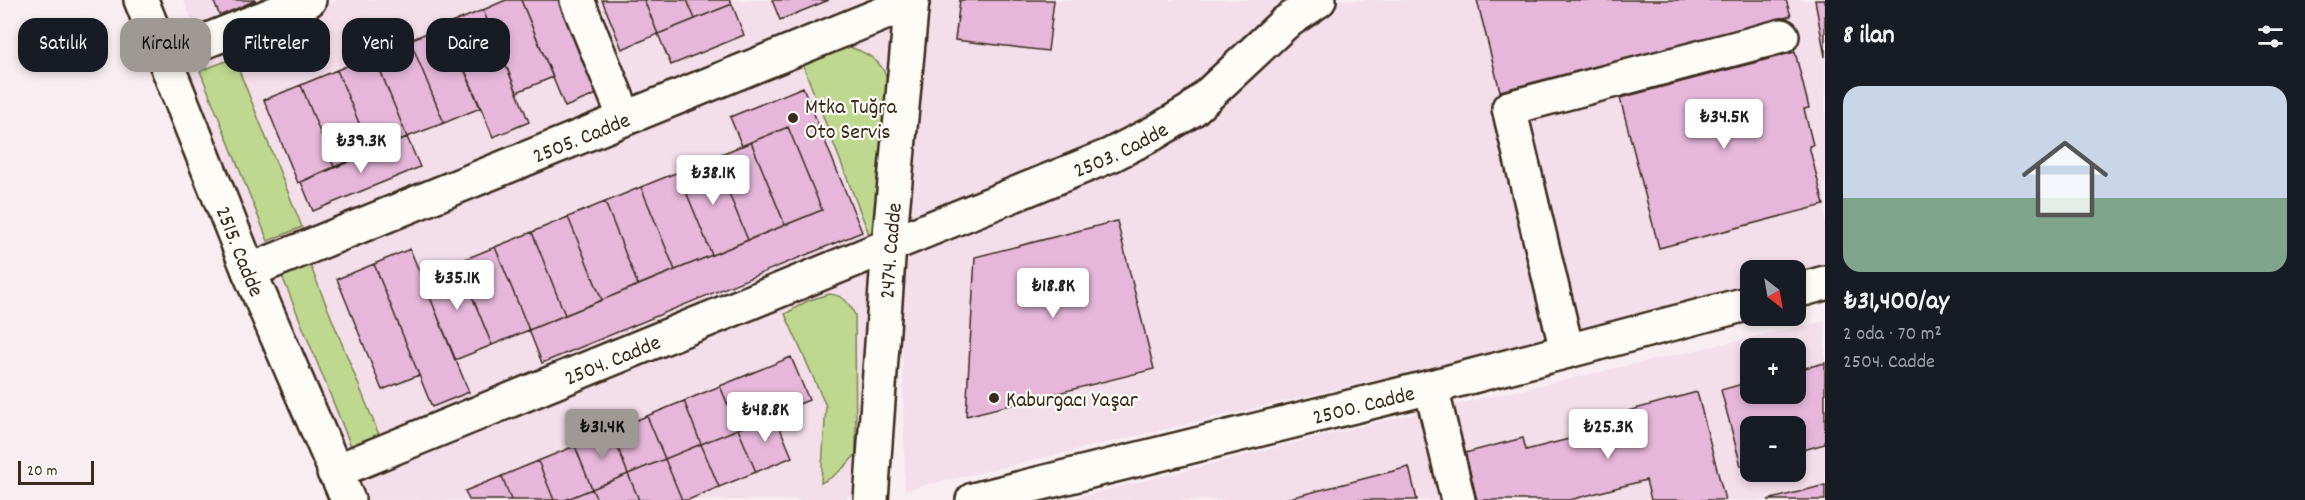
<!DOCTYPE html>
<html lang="tr">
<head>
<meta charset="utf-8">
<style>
  :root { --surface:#171b24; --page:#20242c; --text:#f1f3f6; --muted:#9ea1a6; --accent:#9f9995 }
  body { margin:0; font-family:Dekko,sans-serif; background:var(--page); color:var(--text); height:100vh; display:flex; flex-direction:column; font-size:22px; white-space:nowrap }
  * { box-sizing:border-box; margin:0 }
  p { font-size:20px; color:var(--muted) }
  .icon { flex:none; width:33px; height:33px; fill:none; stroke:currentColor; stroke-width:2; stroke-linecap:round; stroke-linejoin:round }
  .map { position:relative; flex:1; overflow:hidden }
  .details { display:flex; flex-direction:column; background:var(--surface); width:480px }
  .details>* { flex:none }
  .hud { position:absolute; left:18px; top:18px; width:570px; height:54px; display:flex; gap:12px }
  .needle { width:39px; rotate:149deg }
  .controls { position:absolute; left:1740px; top:260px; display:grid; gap:12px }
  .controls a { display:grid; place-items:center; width:66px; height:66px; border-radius:12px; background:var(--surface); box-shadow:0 3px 9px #0003; font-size:30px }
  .scale { position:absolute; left:18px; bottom:15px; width:76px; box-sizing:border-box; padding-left:6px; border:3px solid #3b2a1e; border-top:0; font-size:16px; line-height:21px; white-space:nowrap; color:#3b2a1e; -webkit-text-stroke:4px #fdfcf7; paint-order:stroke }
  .price { position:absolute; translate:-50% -51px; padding:0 14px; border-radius:6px; background:#fff; color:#222; font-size:20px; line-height:39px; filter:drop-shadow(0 2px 3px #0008) }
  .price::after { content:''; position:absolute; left:50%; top:36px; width:18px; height:14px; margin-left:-9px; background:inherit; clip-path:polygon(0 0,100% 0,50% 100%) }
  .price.current { background:var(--accent); color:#111 }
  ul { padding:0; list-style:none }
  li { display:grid; align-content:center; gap:12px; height:318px; padding:0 18px }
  li span { display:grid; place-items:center; height:186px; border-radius:18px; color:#555 }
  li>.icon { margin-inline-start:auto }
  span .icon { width:108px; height:108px; fill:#fffc; stroke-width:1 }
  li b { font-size:26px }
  h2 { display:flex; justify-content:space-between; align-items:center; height:72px; padding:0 18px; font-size:26px }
  .chip { padding:0 21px; border-radius:18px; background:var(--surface); box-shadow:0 3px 9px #0003; font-size:21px; line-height:54px }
  .chip.current { background:var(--accent); color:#111 }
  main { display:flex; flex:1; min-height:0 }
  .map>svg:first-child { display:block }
  .built { fill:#f3deea; fill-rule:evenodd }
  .green { fill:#bfd88f; stroke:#7d8156; stroke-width:1.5 }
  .building { fill:#e6b7da; stroke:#3b2a1e; stroke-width:1.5 }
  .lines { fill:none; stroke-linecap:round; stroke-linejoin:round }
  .minor-casing { stroke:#3b2a1e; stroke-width:38 }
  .minor { stroke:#fdfcf7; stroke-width:33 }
  .poi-dot { fill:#3b2a1e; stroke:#fdfcf7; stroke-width:2 }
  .labels { text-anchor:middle; stroke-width:4.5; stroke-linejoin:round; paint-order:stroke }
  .poi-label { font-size:22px; fill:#3b2a1e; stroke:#fdfcf7; text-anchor:start }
  .street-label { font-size:22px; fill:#3b2a1e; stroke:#fdfcf7 }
</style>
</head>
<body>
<main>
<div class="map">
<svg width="1825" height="500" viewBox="0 0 1825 500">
  <rect width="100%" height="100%" fill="#f8eef1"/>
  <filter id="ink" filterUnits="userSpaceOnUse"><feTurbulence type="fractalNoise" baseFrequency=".0167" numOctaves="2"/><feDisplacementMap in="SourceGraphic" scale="12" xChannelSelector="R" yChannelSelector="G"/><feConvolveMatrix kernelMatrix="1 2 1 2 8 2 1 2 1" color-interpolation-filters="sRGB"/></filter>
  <g filter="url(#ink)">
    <path class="built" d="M183,0H257L194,25Z
      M338,0H905L856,493L841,500H359L181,64Z
      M929,0H1825V271L1796,278V270H1750V289L1478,356L905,490L901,277Z
      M1825,321V500H1067L1387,420ZM1750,348H1796V393H1750ZM1750,426H1796V471H1750Z"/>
    <path class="green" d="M843,45C862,50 882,59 887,79L875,230L869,234L801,60Z
      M234,58L302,227L268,241L200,71Z
      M308,260L379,435L351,446L280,271Z
      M829,294C843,295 849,302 855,315L856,454C845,467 836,476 821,483L826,406L785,314L807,301Z"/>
    <path class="building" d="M213,0H256L220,16Z
      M506,0H521L553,77L517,92L483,10Z
      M521,0H564L602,92L565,107Z
      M602,0H644L658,34L622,49Z
      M644,0H687L695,19L658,34Z
      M687,0H730L732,4L695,19Z
      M772,0H829L780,20Z
      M960,0H1054L1048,51L955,40Z
      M1477,0H1786L1791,16L1500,91Z
      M1815,0H1825V57Z
      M732,4L744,35L671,65L658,34Z
      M483,10L529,122L493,137L446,25Z
      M446,25L480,108L444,123L410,40Z
      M410,40L444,123L407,137L374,55Z
      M1795,52L1809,108L1804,109L1813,145L1809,146L1824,205L1659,248L1620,98Z
      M374,55L407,137L371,152L337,70Z
      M337,70L371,152L334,167L301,85Z
      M301,85L334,167L298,183L264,100Z
      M803,87L862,232L542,363L529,330L822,210L788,127L742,146L730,117Z
      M788,127L822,210L785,225L751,142Z
      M407,137L420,167L313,211L301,182Z
      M751,142L785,225L748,240L714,157Z
      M714,157L748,240L712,255L678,172Z
      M678,172L712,255L675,270L641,187Z
      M641,187L675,270L638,285L605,202Z
      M605,202L638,285L602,300L568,217Z
      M568,217L602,300L565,315L532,232Z
      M1117,221L1154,369L966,416L975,257Z
      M532,232L565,315L529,330L495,247Z
      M495,247L529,330L492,345L458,262Z
      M410,249L469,392L432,407L374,264Z
      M458,262L492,345L455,360L422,277Z
      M374,264L419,375L382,390L337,279Z
      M791,357L809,400L738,429L720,386Z
      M1825,363V444L1796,452V426H1750V464L1741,466L1721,390L1750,382V393H1796V370Z
      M720,386L738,429L701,444L684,401Z
      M1697,392L1725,500H1651L1646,480L1570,500H1477L1465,453L1523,438L1526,450L1631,423L1628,411Z
      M684,401L701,444L665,459L647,416Z
      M774,414L792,457L756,472L738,429Z
      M647,416L665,459L628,474L611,430Z
      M738,429L756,472L719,487L701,444Z
      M611,430L628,474L592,489L575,446Z
      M701,444L719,487L688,500H682L665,459Z
      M575,446L592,489L565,500H554L538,461Z
      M665,459L682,500H639L628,474Z
      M538,461L554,500H511L502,476Z
      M1409,467L1417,500H1282Z
      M628,474L639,500H597L592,489Z
      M502,476L511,500H469L465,491Z
      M1825,485V500H1768Z
      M592,489L597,500H565Z"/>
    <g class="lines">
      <defs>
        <g id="minor">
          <path id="s1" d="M141,0L249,271L348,500"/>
          <path d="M577,0L625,118"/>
          <path d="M163,58L309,0"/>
          <path id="s2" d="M249,271L912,2"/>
          <path d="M1796,291L1825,283"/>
          <path d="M1567,351L1509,108L1782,36"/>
          <path d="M1431,387L1458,500"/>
          <path id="s3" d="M334,472L1111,155L1154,133L1192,110L1285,23L1319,0"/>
          <path id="s4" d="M871,500L889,245L912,0"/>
          <path id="s5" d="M973,500L1431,387L1750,303"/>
        </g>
      </defs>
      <use href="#minor" class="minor-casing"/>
      <use href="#minor" class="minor"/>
    </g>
  </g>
  <g class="poi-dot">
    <circle cx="793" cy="118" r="6"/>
    <circle cx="994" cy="398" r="6"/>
  </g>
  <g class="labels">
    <g class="poi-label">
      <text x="805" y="113">Mtka Tuğra<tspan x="805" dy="25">Oto Servis</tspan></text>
      <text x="1006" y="406">Kaburgacı Yaşar</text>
    </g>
    <g class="street-label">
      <text dy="8" stroke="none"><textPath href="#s2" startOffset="358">2505. Cadde</textPath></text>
      <text dy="8" stroke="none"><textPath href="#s3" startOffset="850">2503. Cadde</textPath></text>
      <text dy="8" stroke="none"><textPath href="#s4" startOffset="250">2474. Cadde</textPath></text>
      <text dy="8" stroke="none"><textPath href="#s1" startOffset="270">2515. Cadde</textPath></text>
      <text dy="8" stroke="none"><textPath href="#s3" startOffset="300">2504. Cadde</textPath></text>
      <text dy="8" stroke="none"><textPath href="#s5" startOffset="402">2500. Cadde</textPath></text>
    </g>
  </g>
</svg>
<div class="controls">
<a><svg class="needle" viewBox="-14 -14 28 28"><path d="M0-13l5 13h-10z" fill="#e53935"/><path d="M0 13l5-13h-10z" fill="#9ea1a6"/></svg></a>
<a>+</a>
<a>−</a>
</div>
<div class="scale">20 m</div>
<b class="price" style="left:1724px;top:150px">₺34.5K</b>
<b class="price" style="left:361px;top:174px">₺39.3K</b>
<b class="price" style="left:713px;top:206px">₺38.1K</b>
<b class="price" style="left:457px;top:311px">₺35.1K</b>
<b class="price" style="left:1053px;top:319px">₺18.8K</b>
<b class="price" style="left:765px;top:443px">₺48.8K</b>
<b class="price current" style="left:602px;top:460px">₺31.4K</b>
<b class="price" style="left:1608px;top:460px">₺25.3K</b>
<div class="hud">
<a class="chip">Satılık</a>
<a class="chip current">Kiralık</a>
<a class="chip">Filtreler</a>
<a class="chip">Yeni</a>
<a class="chip">Daire</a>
</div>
</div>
<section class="details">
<h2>8 ilan<svg class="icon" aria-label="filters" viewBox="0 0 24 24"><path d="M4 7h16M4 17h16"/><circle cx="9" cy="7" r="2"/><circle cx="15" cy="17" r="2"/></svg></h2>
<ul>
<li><span style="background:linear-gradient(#c9d6e8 60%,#7fa58c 0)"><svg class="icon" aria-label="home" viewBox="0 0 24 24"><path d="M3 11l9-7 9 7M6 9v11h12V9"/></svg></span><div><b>₺31,400/ay</b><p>2 oda · 70 m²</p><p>2504. Cadde</p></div></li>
</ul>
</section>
</main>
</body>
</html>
